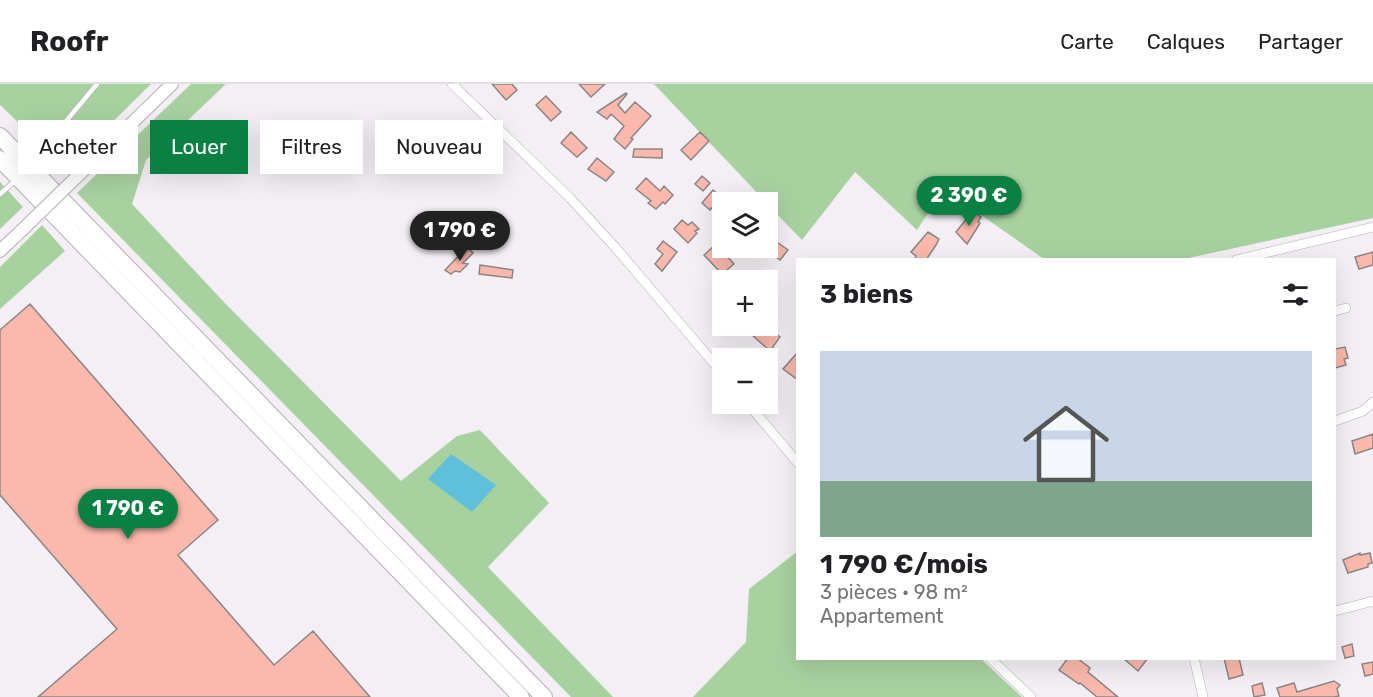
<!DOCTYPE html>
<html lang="fr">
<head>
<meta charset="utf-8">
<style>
  :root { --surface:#fff; --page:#f6f6f6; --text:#202124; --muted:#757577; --line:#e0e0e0; --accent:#0b8043 }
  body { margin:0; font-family:Rubik,sans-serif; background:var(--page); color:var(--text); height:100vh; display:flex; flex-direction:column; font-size:22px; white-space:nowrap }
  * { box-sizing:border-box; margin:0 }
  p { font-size:20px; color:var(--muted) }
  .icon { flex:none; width:33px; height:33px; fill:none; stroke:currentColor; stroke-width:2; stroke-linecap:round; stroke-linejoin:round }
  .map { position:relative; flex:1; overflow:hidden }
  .sheet { position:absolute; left:796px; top:174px; width:540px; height:402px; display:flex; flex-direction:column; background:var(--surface); border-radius:0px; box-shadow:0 6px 24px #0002 }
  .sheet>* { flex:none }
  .hud { position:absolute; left:18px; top:36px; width:570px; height:54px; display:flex; gap:12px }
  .controls { position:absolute; left:712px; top:108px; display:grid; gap:12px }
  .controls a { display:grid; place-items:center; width:66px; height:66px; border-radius:0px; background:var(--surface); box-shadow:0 6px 24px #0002; font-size:30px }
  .price { position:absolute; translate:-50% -51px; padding:0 14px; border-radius:21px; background:var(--accent); color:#fff; font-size:20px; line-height:39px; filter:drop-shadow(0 2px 3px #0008) }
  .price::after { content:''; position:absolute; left:50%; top:36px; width:18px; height:14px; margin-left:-9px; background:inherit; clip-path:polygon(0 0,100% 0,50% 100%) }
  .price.on { background:#222; color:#fff }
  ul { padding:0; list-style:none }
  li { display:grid; align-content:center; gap:12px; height:318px; padding:0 24px }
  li+li { border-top:2px solid var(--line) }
  li span { display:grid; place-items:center; height:186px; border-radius:0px; color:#555 }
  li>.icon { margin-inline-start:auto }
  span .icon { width:108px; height:108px; fill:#fffc; stroke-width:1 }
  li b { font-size:26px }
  h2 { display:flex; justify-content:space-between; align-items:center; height:72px; padding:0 24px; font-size:26px }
  .tag { padding:0 21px; border-radius:0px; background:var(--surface); box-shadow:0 6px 24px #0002; font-size:21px; line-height:54px }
  .tag.on { background:var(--accent); color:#fff }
  header { display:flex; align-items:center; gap:36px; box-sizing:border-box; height:84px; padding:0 30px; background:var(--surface); border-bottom:2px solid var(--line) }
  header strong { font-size:28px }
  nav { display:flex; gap:33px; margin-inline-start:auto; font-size:21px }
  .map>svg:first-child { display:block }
  .green { fill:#a8d1a0 }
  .water { fill:#60c0db }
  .building { fill:#fab9ac; stroke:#8b8584; stroke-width:1.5 }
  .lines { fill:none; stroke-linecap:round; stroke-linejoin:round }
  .lane-casing { stroke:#b4b0b5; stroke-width:6 }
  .street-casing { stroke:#b4b0b5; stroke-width:10 }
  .secondary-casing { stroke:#b4b0b5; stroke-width:14 }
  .highway-casing { stroke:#b4b0b5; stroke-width:18 }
  .lane { stroke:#fff; stroke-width:4.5 }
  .street { stroke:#fff; stroke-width:9 }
  .secondary { stroke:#fff; stroke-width:12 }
  .highway { stroke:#fff; stroke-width:16 }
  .secondary-bridge-casing { stroke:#b4b0b5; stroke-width:14; stroke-linecap:butt }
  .secondary-bridge { stroke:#fff; stroke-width:12 }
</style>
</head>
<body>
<header>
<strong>Roofr</strong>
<nav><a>Carte</a><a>Calques</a><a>Partager</a></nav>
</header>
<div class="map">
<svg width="1373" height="613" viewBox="0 0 1373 613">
  <rect width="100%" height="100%" fill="#f3eff4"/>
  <path class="green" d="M0,0H151L66,84L0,21Z
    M191,0H226L146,76L132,120L222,216L401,397L457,352L480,346L549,419L488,483L613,613H571L77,109Z
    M654,0H1373V134L1184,175H1044L944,105L917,146L855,88L802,156L768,121V118H766Z
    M0,98L23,123L0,145Z
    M42,141L65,167L0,225V183Z
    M798,467V574L981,575L1022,613H693L746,558L749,505Z"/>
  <path class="water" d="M451,370L496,401L472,428L428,395Z"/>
  <path class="building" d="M492,0H512L517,6L506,16Z
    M579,0H605L591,13Z
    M626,9L627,10L618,21L625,29L635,18L651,32L631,54L633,55L625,65L614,55L624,42L611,30L607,35L597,28Z
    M546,12L561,28L551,37L536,21Z
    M571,48L587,64L577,73L561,59Z
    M700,48L709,57L691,76L681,66Z
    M634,65H662V74L633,73Z
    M597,74L614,88L606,97L588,85Z
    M702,92L710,99L703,107L695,100Z
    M646,94L660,107L664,102L673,111L665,120L663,118L656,125L648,119L651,117L636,105Z
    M713,106L723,114V133L711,124L710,126L702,119Z
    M973,127L981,133L978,138L980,139L977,144L967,160L956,148Z
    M682,136L688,141L692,138L699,145L695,147L697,149L688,159L674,145Z
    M928,148L939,155L936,161L926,176H914L916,172L911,168Z
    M768,152L788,166L780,176L768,167Z
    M663,157L677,168L662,187L655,180L663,170L657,165Z
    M716,160L734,180L722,190L704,171Z
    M467,163L473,169L463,179L468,180L460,188L455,187L451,190L445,186Z
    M1373,168V181L1359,185L1355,173Z
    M480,181L513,186L512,194L479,190Z
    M30,220L218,436L178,471L274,581L313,547L370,613H38L117,545L0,411V246Z
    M758,242H772L770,245L780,253L770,267L751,250Z
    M1345,263L1348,274L1344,275L1346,281L1335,284V265Z
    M798,268V296L783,285Z
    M1373,350V364L1355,370L1352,357Z
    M1360,469V471L1370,469L1372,479L1368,480V483L1348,489L1343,476Z
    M1352,560L1354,572L1345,574L1342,563Z
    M1068,574H1077L1090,584L1088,588L1118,613H1097L1080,599L1079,600L1059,586Z
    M1123,574H1148L1138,587Z
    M1224,574H1239L1243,591L1229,595Z
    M1373,578V590L1365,592L1362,580Z
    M1334,597L1340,601L1337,605L1339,612L1334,613H1280L1277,604L1294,599L1297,608Z
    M1262,599L1265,611L1254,613L1252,602Z"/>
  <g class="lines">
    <defs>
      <path id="lane" d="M32,78L97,0
        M0,110L16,96"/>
      <path id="street" d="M452,0L570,114L615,163L723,290
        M1236,176L1373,143
        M1335,227L1346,224
        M748,320L798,379
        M1335,337L1363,327L1373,318
        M1335,527L1373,517
        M990,574L1031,613
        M1194,574L1203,613"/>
      <path id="secondary" d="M90,80L172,0
        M0,167L21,147"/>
      <path id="highway" d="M0,52L544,613
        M0,75L521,613"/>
    </defs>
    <use href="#lane" class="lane-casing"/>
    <use href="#street" class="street-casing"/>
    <use href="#secondary" class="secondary-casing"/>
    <use href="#highway" class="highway-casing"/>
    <use href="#lane" class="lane"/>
    <use href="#street" class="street"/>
    <use href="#secondary" class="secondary"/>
    <use href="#highway" class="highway"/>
    <defs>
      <path id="secondary-bridge" d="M21,147L90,80"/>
    </defs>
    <use href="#secondary-bridge" class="secondary-bridge-casing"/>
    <use href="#secondary-bridge" class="secondary-bridge"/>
  </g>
</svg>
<div class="controls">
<a><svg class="icon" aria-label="layers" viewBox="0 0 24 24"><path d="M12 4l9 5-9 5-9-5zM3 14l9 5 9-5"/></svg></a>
<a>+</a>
<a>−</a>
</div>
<b class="price" style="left:969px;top:143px">2 390 €</b>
<b class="price on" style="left:460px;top:178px">1 790 €</b>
<b class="price" style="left:128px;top:456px">1 790 €</b>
<div class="hud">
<a class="tag">Acheter</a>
<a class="tag on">Louer</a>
<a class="tag">Filtres</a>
<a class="tag">Nouveau</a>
</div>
<section class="sheet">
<h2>3 biens<svg class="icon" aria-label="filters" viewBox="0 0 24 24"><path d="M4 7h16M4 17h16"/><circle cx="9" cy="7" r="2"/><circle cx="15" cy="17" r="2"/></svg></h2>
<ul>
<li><span style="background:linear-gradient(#c9d6e8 70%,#7fa58c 0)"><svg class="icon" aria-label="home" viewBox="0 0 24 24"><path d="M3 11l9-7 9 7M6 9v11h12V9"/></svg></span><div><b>1 790 €/mois</b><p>3 pièces · 98 m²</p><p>Appartement</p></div></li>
</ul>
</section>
</div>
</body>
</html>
